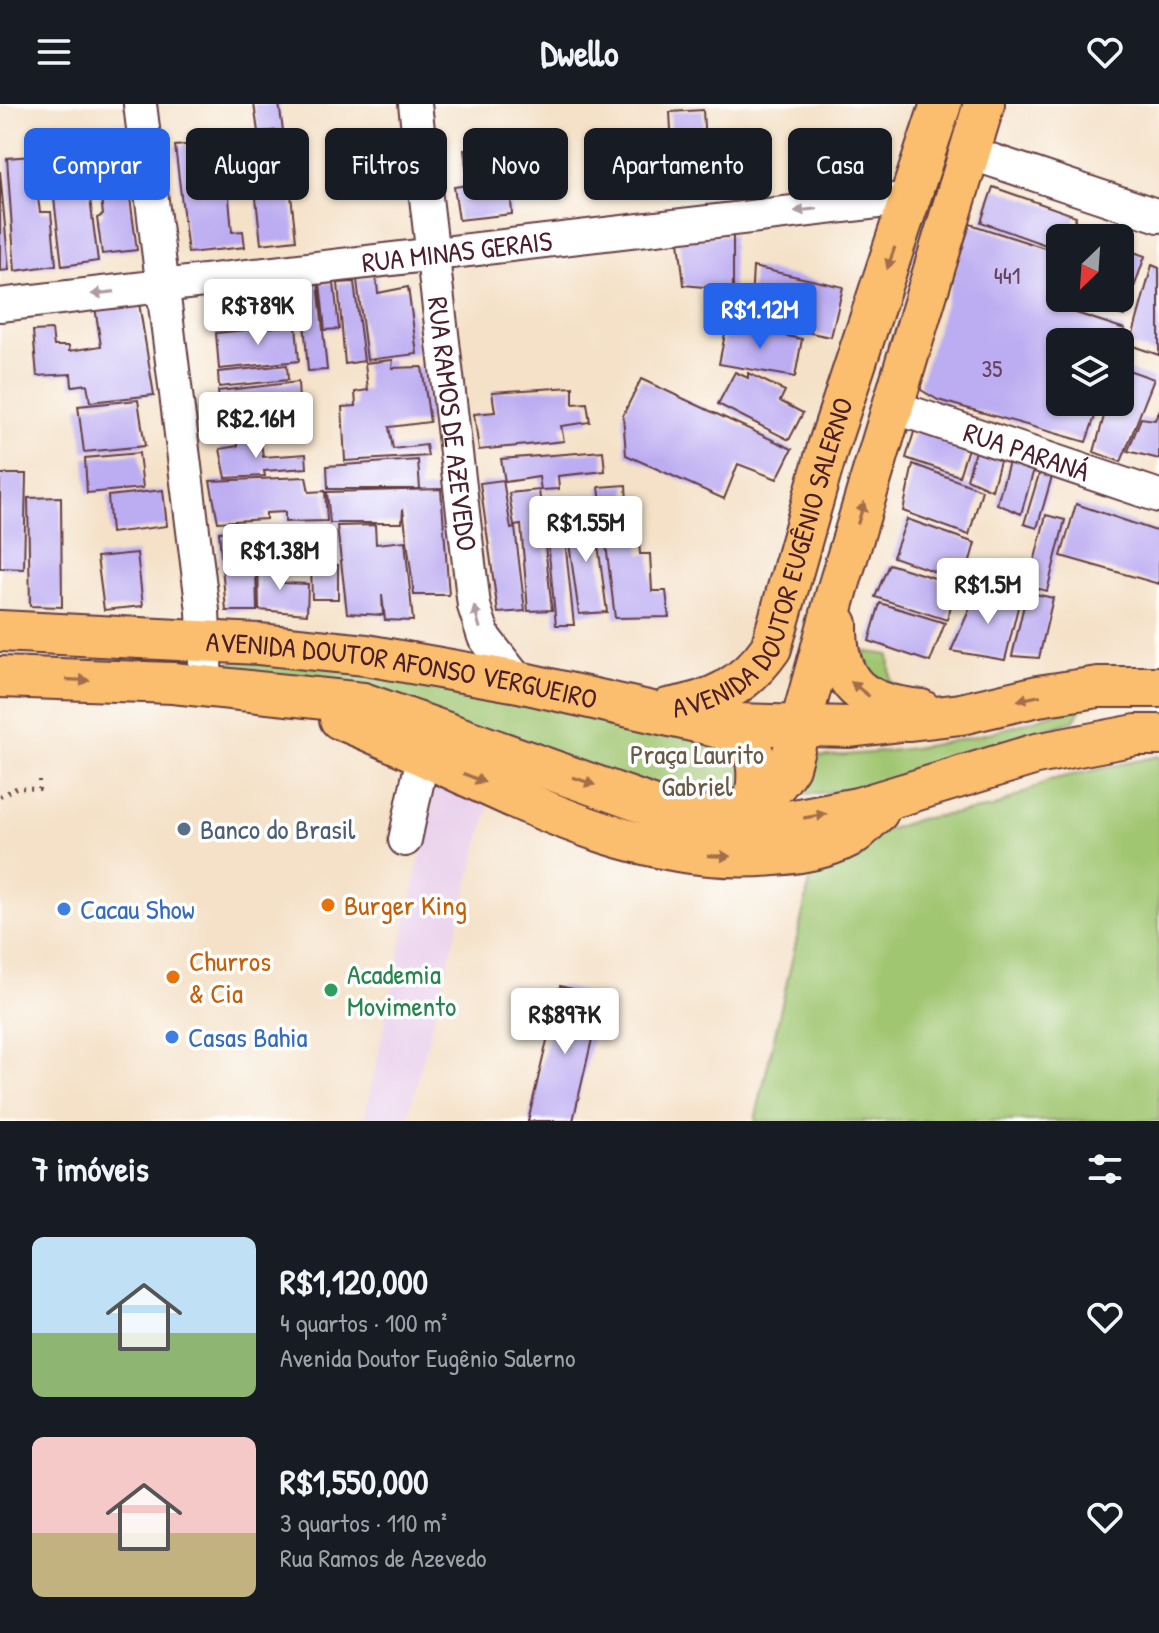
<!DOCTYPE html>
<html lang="pt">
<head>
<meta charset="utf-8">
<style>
  :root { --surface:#171b24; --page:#242831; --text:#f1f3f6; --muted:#9ea1a6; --accent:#2563eb }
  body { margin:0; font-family:"Patrick Hand",sans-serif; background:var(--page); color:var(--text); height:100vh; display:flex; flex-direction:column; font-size:30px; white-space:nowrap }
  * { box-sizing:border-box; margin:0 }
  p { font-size:26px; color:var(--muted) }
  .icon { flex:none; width:44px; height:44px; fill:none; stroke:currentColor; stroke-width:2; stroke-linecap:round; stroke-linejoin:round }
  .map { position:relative; height:1017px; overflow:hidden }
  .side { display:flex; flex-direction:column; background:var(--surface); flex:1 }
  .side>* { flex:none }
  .hud { position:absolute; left:24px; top:24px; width:1112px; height:72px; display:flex; gap:16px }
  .needle { width:52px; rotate:205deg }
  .tools { position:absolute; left:1046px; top:120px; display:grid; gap:16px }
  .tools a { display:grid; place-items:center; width:88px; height:88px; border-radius:12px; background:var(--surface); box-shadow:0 2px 6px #0004; font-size:40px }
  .price { position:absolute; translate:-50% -68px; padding:0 18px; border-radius:8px; background:#fff; color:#222; font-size:26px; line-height:52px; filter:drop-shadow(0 2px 4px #0008) }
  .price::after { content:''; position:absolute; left:50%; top:48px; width:24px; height:18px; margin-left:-12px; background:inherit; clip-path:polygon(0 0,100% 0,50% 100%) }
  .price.active { background:var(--accent); color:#fff }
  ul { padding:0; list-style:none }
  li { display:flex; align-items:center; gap:24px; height:200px; padding:0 32px }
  li span { display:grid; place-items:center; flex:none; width:224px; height:160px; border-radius:12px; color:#555 }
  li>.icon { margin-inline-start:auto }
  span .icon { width:96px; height:96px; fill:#fffc; stroke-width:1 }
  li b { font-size:34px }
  h2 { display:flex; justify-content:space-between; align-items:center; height:96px; padding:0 32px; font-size:34px }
  .tag { padding:0 28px; border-radius:12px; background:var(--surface); box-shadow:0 2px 6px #0004; font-size:28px; line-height:72px }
  .tag.active { background:var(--accent); color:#fff }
  header { display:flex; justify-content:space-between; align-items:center; height:104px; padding:0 32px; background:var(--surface); font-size:36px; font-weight:800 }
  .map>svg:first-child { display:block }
  .built { fill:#ead1ec }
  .green { fill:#a0c671; stroke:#75724e; stroke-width:2 }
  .building { fill:#bcacf1 }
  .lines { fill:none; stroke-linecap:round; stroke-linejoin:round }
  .minor-casing { stroke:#643c42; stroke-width:36 }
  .major-casing { stroke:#643c42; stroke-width:44 }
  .path { stroke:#643c42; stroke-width:4; stroke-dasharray:2 6; stroke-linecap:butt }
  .minor { stroke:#fff; stroke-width:32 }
  .major { stroke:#fbbe6e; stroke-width:40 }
  .oneway { fill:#ae9aa0 }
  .oneway2 { fill:#a26e4c }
  .service-dot { fill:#5c6f8a; stroke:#fff; stroke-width:3 }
  .food-dot { fill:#e8710a; stroke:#fff; stroke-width:3 }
  .shop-dot { fill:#3f7fe0; stroke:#fff; stroke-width:3 }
  .leisure-dot { fill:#2e9e5b; stroke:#fff; stroke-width:3 }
  .labels { text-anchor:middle; stroke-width:7; stroke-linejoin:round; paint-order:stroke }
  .number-label { font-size:24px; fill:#66425c }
  .street-label { font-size:28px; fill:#4a1f2b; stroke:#fff }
  .park-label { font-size:28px; fill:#685944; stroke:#fff }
  .service-label { font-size:28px; fill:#4e5e75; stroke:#fff; text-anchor:start }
  .food-label { font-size:28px; fill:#c56008; stroke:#fff; text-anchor:start }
  .shop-label { font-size:28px; fill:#366cbe; stroke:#fff; text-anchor:start }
  .leisure-label { font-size:28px; fill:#27864d; stroke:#fff; text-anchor:start }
</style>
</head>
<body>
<header><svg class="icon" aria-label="menu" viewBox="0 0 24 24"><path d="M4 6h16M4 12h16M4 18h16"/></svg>Dwello<svg class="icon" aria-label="heart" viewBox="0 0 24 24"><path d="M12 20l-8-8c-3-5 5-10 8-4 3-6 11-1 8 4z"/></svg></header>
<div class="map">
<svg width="1159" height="1017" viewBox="0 0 1159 1017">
  <rect width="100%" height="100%" fill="#fff"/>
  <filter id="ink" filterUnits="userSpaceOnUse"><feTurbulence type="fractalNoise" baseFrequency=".0125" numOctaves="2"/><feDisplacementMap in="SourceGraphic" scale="16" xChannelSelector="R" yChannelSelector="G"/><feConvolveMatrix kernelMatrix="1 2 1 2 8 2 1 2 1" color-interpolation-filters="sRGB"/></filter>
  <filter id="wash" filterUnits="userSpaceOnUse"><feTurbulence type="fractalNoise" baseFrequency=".006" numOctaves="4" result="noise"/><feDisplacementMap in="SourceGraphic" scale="32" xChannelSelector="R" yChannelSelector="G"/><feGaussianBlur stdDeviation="1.8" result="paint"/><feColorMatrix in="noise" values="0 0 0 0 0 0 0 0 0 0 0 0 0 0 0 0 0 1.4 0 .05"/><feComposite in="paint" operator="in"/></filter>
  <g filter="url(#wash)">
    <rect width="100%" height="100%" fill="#f4e1c7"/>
    <path class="built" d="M436,678L489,702L407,1017H364Z"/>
    <path class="green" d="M848,545L889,551L891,577L897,583L880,587Z
      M243,552L317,558L706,635L745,658L739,691L715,702L260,575L229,560Z
      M1076,602L1081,605L1073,617L871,684L807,690L796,681L808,653C906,650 984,635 1076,602Z
      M1159,652V1017H755L815,756L858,736L919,715L993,704L1050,676Z"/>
    <g id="blocks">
      <path class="building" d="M254,0H279L283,26L258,28Z
        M703,6L707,76L674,78L670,8Z
        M284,34L287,62L272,63L273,70L237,74L233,39Z
        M533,36L538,67L490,73L489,67L467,70L464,46L489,41L491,51L498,50L496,39Z
        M224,37L232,128L243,127L245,143L188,149L175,42Z
        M664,39L667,74L621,78L617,44Z
        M84,48L98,157L62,162L49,52Z
        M32,52L40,108H51L56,161L15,167L7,54Z
        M126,64L137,146L102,150L97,114L103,111L98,66Z
        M0,67L9,166L0,167Z
        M534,71L538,95L511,96L512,110L459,116L454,83Z
        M290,82L296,136L261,140L255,85Z
        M993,83L1076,112L1069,134H1060V146L981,118Z
        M970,120L1060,149V194H1068L1064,205L1125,225L1121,238H1060V298H1100L1086,338L938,296L921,286L920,279Z
        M733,130V186L684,181L679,137Z
        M1120,143L1145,152L1124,212L1080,198L1081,194H1120Z
        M1152,161L1159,164V251L1130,241Z
        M753,163L843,183L831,233L750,217Z
        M376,172L378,189L408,183L417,250L367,256L357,176Z
        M318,178L327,266L308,267L301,179Z
        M354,178L364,257L345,260L338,179Z
        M297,179L300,215L261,220L256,185Z
        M320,179H334L339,225L325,226Z
        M253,185L256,207L214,212L213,187Z
        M139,199L154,291L90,298L87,280L72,282L71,270L37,272L33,227L52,226L54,242H69V247L101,242L95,203Z
        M727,220L802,235L795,273L719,260Z
        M296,221L299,257L219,265L216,229Z
        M393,256L392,264L422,263L430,318L389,323L393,345L426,341L428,352L345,357L342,303L356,302L355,288L368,286L365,259Z
        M287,261L288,276L219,283L218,268Z
        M1120,263L1154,275L1121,358L1094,348L1108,298H1120Z
        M735,268L748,274V269L785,287L780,297L803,309L789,336L718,300Z
        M641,275L792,345L777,375L738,360L724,395L626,351L623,311Z
        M298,278L299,298L220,306L218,287Z
        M573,283V300L587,299L590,318L561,322L564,337L479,346L474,310L495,308L492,288Z
        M138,296L145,342L84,348L78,302Z
        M279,305L281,329L239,331V307Z
        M1159,306V355L1128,347L1141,314L1155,316Z
        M918,315L972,332L959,372L906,354Z
        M260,332L263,353L306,350L307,364L264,367L265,372L226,374L220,345L238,342V334Z
        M979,333L1004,342L992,386L967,375Z
        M603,347L605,367L558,372L559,385L541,386L539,373L505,378L501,355Z
        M1012,347L1037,355L1021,410L997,400Z
        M139,349L143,384L87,389L85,354Z
        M418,356L420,385H328L327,362Z
        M1043,357L1055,362L1037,424L1024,420Z
        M913,360L982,386L969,431L903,407Z
        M0,370H26L24,465L0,464Z
        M306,373L309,388L325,387L327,417L285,418V408L266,409V415L218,418L210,377Z
        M503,376L511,425L515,424L525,507L498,509L480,379Z
        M626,381L627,399L636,400L640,450H650L652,487H666L669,513L615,514L599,383Z
        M441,385L449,491H414L403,405L402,419H330L327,388Z
        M163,386L167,422L111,429L108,392Z
        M539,386L552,506L528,507L521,421L514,422L509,389Z
        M61,393L62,503L30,502L28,394Z
        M1076,400L1159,428V480L1061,452Z
        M594,410L607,508L579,510L565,411Z
        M1046,411L1065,416L1047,487L1028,482Z
        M907,415L975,439L964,478L893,453Z
        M563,417L574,521H556L546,419Z
        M375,421L376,440L405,437L413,517L385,516L382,491L383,511L347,509L337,422Z
        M255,426L257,507H226L219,428Z
        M137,449L143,502L104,506L97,453Z
        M889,460L957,481L947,516L875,493Z
        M258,461L285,462L284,479L308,480L307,510L259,506Z
        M311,461H338V495H312Z
        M979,484L1020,495L1005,556L951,547Z
        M1027,488L1053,494L1039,554L1012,552Z
        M880,499L945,519L930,558L869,537Z
        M560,882L602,892L573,1017H528Z"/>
    </g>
  </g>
  <g filter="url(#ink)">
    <use href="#blocks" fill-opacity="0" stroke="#643c42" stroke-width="2"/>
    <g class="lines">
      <defs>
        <g id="minor">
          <path d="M140,0L203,507L206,582"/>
          <path id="s1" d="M415,0L474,502L484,533L519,578"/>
          <path d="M970,49L1159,112"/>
          <path id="s2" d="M0,201L912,94"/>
          <path id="s3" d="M894,303L1159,392"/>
          <path d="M405,736L423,652"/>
        </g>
        <g id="major">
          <path d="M837,520C836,582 862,600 921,606"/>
          <path id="s4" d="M0,527L259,540L366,551L519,578L701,619L850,623L961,610L1038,592L1098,583H1159"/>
          <path d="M0,573L173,579L363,599L655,703L723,718H783L858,704L1036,650L1136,631H1159"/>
          <path id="s5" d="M668,605C713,597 744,583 771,544L828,343L941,0"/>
          <path d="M340,615C480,670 618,766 774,751C801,749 832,744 855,729C863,723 870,714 878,708"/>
          <path d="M709,621C756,633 763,654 754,700"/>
          <path d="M719,708C751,708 772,689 789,663L838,484L984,0"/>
        </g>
      </defs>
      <use href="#minor" class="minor-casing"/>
      <use href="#major" class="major-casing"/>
      <path class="path" d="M0,692L16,684L39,685V676"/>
      <use href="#minor" class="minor"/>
      <use href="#major" class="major"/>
    </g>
    <defs><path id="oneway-solid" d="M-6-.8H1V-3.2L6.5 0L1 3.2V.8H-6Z" transform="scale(2)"/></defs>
    <g class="oneway">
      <use href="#oneway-solid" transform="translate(806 106) rotate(173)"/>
      <use href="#oneway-solid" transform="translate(103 189) rotate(173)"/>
      <use href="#oneway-solid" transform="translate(477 513) rotate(-105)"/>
    </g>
    <g class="oneway2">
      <use href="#oneway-solid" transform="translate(891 154) rotate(109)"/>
      <use href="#oneway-solid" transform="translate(861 409) rotate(-73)"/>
      <use href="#oneway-solid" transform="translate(78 576) rotate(2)"/>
      <use href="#oneway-solid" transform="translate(860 585) rotate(-142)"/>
      <use href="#oneway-solid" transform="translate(1029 594) rotate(168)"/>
      <use href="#oneway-solid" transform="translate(474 674) rotate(23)"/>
      <use href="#oneway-solid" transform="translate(584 677) rotate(20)"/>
      <use href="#oneway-solid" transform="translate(815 712) rotate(-10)"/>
      <use href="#oneway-solid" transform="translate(719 752) rotate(2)"/>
    </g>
  </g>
  <circle class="service-dot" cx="184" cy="725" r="8"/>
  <g class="food-dot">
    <circle cx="328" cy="801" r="8"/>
    <circle cx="173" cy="873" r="8"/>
  </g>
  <g class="shop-dot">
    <circle cx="64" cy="805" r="8"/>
    <circle cx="172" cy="933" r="8"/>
  </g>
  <circle class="leisure-dot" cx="331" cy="886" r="8"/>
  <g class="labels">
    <g class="number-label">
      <text x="1007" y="180">441</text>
      <text x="992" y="273">35</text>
    </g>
    <g class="street-label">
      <text dy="10" stroke="none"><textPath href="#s2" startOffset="460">RUA MINAS GERAIS</textPath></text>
      <text dy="10" stroke="none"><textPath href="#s1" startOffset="322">RUA RAMOS DE AZEVEDO</textPath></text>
      <text dy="10" stroke="none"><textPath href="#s3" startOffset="140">RUA PARANÁ</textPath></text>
      <text dy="10" stroke="none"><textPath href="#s5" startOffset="194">AVENIDA DOUTOR EUGÊNIO SALERNO</textPath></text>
      <text dy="10" stroke="none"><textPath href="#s4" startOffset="404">AVENIDA DOUTOR AFONSO VERGUEIRO</textPath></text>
    </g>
    <g class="park-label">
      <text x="697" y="660">Praça Laurito<tspan x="697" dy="32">Gabriel</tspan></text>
    </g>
    <g class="service-label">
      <text x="200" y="735">Banco do Brasil</text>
    </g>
    <g class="food-label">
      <text x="344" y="811">Burger King</text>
      <text x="189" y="867">Churros<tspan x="189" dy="32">&amp; Cia</tspan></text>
    </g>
    <g class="shop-label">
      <text x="80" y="815">Cacau Show</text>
      <text x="188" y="943">Casas Bahia</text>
    </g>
    <g class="leisure-label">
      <text x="347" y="880">Academia<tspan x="347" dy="32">Movimento</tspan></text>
    </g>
  </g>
</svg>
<div class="tools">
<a><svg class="needle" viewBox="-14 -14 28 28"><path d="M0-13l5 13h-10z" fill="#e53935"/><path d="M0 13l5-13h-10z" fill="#9ea1a6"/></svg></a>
<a><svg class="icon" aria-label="layers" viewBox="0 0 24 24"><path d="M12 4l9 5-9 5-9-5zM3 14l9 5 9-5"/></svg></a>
</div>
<b class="price" style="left:258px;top:243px">R$789K</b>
<b class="price active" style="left:760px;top:247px">R$1.12M</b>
<b class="price" style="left:256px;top:356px">R$2.16M</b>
<b class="price" style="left:586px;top:460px">R$1.55M</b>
<b class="price" style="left:280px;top:488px">R$1.38M</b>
<b class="price" style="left:988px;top:522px">R$1.5M</b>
<b class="price" style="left:565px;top:952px">R$897K</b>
<div class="hud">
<a class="tag active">Comprar</a>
<a class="tag">Alugar</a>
<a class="tag">Filtros</a>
<a class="tag">Novo</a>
<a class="tag">Apartamento</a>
<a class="tag">Casa</a>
</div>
</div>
<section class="side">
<h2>7 imóveis<svg class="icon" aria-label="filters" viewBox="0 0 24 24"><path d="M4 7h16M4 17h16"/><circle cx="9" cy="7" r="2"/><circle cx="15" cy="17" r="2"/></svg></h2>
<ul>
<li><span style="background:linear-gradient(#bfe0f5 60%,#8fb573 0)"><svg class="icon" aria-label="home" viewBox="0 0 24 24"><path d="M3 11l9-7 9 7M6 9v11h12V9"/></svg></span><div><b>R$1,120,000</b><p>4 quartos · 100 m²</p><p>Avenida Doutor Eugênio Salerno</p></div><svg class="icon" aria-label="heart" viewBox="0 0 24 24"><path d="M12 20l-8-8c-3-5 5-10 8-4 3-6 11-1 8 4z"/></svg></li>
<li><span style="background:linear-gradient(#f6c9c9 60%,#c2b280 0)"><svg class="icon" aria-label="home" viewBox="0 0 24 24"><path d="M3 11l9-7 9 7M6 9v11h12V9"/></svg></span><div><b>R$1,550,000</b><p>3 quartos · 110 m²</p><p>Rua Ramos de Azevedo</p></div><svg class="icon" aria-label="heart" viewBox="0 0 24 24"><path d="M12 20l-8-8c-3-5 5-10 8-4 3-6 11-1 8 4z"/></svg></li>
</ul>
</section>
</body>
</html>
